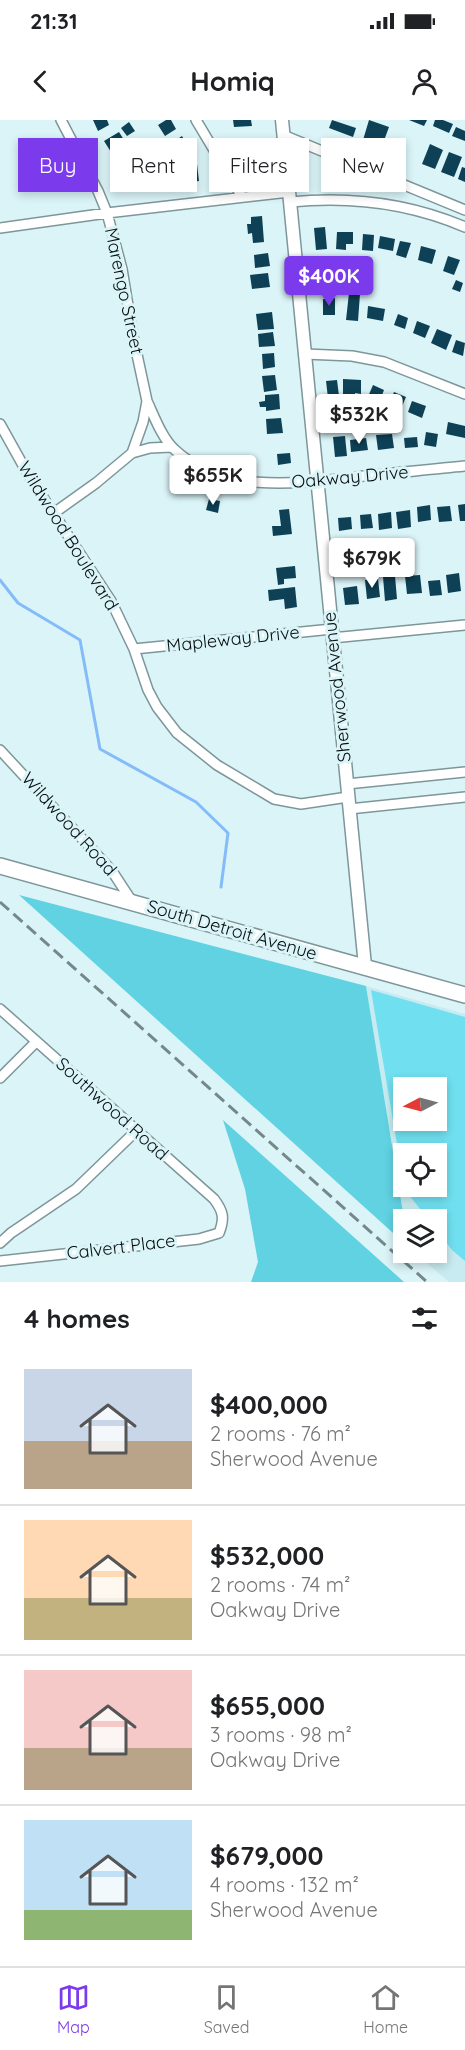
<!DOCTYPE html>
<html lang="en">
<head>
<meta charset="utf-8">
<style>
  :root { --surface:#fff; --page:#f6f6f6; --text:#202124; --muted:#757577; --line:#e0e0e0; --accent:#7c3aed }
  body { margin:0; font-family:Quicksand,sans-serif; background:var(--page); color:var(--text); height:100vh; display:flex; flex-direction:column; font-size:22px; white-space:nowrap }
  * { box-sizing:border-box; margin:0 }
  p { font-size:20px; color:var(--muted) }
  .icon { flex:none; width:33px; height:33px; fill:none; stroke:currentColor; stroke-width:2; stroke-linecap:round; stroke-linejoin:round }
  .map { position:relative; height:1162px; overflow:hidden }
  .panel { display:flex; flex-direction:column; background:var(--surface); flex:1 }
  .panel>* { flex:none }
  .top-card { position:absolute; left:18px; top:18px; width:429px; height:54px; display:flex; gap:12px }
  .needle { width:39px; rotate:264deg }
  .fabs { position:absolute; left:393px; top:957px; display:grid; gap:12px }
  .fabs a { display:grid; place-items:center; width:54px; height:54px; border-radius:0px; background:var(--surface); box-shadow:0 3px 9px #0003; font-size:30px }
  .price { position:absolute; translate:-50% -51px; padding:0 14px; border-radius:6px; background:#fff; color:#222; font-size:20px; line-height:39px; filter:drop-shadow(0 2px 3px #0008) }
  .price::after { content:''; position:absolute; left:50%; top:36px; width:18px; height:14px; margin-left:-9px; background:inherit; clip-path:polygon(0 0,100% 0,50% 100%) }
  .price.selected { background:var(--accent); color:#fff }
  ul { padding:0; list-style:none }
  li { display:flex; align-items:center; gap:18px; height:150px; padding:0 24px }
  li+li { border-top:2px solid var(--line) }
  li span { display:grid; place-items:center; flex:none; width:168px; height:120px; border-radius:0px; color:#555 }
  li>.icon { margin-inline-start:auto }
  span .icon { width:72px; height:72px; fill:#fffc; stroke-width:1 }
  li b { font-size:26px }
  h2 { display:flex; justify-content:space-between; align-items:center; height:72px; padding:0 24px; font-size:26px }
  .tag { padding:0 21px; border-radius:0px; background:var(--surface); box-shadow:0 3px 9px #0003; font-size:21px; line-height:54px }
  .tag.selected { background:var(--accent); color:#fff }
  .status { display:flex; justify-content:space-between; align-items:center; height:42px; padding:0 30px; background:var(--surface); direction:ltr }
  .status svg { height:16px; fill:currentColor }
  header { display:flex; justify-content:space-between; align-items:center; height:78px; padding:0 24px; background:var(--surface); font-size:27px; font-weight:700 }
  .dock { display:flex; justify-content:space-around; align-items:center; height:84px; border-top:2px solid var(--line); background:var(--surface); font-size:16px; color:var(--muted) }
  .dock a { display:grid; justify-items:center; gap:3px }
  .dock .selected { color:var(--accent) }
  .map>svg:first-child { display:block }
  .built { fill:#c7ebf0; fill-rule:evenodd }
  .green { fill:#70e0f0; fill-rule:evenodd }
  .forest { fill:#60d2e2 }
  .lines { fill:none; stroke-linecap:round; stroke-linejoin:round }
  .stream { stroke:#84bcf9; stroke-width:3 }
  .building { fill:#0e4156 }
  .minor-casing { stroke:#7e969a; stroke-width:12 }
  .tertiary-casing { stroke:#7e969a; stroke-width:15 }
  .primary-casing { stroke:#7e969a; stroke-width:18 }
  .minor { stroke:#fff; stroke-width:9 }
  .tertiary { stroke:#fff; stroke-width:12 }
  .primary { stroke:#fff; stroke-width:15 }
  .rail { stroke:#76878a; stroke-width:3; stroke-dasharray:12 6; stroke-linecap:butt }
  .labels { text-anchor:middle; stroke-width:6; stroke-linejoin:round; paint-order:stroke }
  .street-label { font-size:18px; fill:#060e10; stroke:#daf4f8 }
</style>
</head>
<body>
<div class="status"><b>21:31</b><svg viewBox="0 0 49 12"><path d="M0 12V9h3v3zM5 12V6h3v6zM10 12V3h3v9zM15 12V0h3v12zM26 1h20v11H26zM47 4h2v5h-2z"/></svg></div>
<header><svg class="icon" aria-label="back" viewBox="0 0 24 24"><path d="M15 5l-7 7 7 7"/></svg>Homiq<svg class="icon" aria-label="person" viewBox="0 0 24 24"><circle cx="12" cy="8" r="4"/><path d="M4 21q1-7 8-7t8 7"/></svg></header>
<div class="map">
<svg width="465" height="1162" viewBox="0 0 465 1162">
  <rect width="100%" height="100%" fill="#daf4f8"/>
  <path class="built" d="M366,866L465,894V1162H449L415,1133L436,1132V1100L404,1099ZM404,968H436V1000H404ZM404,1034H436V1066H404Z"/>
  <path class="green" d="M371,870L465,897V1141L452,1130L437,1111L436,1100L428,1099L405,1070V1067L436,1066V1034H404L403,1060ZM404,968H436V1000H404Z"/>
  <path class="forest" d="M19,775L366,866L404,1099L403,1122Z
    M223,1000L404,1162H251L258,1142L245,1069Z"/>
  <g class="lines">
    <path class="stream" d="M0,460L18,483L80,520L100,629L196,682L228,713L221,767"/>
  </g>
  <path class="building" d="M93,0H107L109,5L98,11Z
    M166,0H171L176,9L165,16L158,5Z
    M233,0H251L252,6L234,7Z
    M332,0L356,8L353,17L329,8Z
    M369,0L389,7L382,26L363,20Z
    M409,0H427L424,6Z
    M435,0H443L453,4L449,13L433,6Z
    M129,2L135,11L127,16L121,8Z
    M456,7L465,11V21L452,16Z
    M119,12L126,23L111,32L104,21Z
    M182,16L190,31L181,36L173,22Z
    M254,21L258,53L242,54L239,31L244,30L243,22Z
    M430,24L443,30L435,49L422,44Z
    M131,30L135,41L127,44L123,33Z
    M449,32L462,37L454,57L441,52Z
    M197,44L199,61L184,63L182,45Z
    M164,47L165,61L144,62L143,48Z
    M462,47L465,48V62L458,59Z
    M115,50H124V52H131L133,67L117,68Z
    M262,96L264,122L253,123L252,113L248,114L247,104H251V97Z
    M325,107L327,129L316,130L314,108Z
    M337,112H353V124H346V130L336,129Z
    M363,114L374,115L373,131L362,130Z
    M380,116L395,119L393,131L378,128Z
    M400,121L411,123L406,138L396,135Z
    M421,126L436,130L432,144L418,140Z
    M268,133L270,146L255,148L254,135Z
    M448,136L460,140L454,155L443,151Z
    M268,153L270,167L252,169L250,155Z
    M456,160L463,163L460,172L452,169Z
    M349,173L360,174L358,201L346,200Z
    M335,178V195H323V179Z
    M368,186L385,189L383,201L367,198Z
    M272,192L274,209L258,210L256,194Z
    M398,194L408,198L405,209L394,205Z
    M417,201L430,206L425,218L413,213Z
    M437,209L452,215L446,230L431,223Z
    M273,212L275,226L259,227L258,214Z
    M456,220L465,223L463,236L452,232Z
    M274,233L275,247L263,249L262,234Z
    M275,255L277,270L264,272L262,256Z
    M343,259L361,260V274L355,273V281H343Z
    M337,260L339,276L328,278L326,261Z
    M373,265L384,270L379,283L367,279Z
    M394,272L406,277L400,291L388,286Z
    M279,274L280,289L266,291V287H260L259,282L265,281V275Z
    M362,281L371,285L367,291L359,288Z
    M412,281L426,286L422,298L408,292Z
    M337,282L338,294L328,295L326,284Z
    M281,298L283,313L267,314L266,299Z
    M346,300V309L337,310L336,301Z
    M448,302L465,306V318L446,314Z
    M426,312L438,314L436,327L424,325Z
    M392,314L394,328L378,330L376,315Z
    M345,316L347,336L335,337L333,317Z
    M417,317L418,327L405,328L404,318Z
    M366,318L368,330L351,332L350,320Z
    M290,333L291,343L278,345L277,334Z
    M209,379L220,381L218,393L206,390Z
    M465,384V401H460L458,385Z
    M430,385L431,400L418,402L417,387Z
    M450,386L452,401L439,402L437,387Z
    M289,389L292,414L273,416L272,406H281L279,390Z
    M410,390L411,407L398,409L396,392Z
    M391,392L392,408L379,410L378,394Z
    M371,394L373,408L361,409L360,395Z
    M351,397L352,409L339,411L338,398Z
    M356,426L357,436L347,437L346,427Z
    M388,436L389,447L380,448L379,437Z
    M366,438L367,447L348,449L347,440Z
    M295,446L296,458L284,459V464L278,465L276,448Z
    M459,453L461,471L448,473L446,455Z
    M420,455L422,473L407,474L405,456Z
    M395,456L397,479L385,481L383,457Z
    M378,459L380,477L367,479L365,460Z
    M440,460L442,475L430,476L428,461Z
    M357,466L359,484L345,485L343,468Z
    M295,467L297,487L285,489L284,479L269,481L268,470Z"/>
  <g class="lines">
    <defs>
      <path id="minor" d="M196,0L242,77
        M283,15L465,90
        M290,82C350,76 409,83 465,107
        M0,108L107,93L289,72
        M305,234L352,236L384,242L465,274
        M147,281C154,296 162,318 174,329C223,376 303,363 364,356C398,353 431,349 465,346
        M0,304L29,356L111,481L134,529L148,570L157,587L177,613L217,645L274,679L301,684L348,677
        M132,333L150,328L171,327
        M54,393L96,363L132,333L143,302L147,281L133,216L122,149L107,93L98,71L61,0
        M332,518L465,505
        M134,529L332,509
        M0,630L112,751L133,783
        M347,664L465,652
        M349,689L465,677
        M0,889L214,1079C223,1091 225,1098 219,1113L199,1119L0,1141
        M0,958L36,922
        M0,1123L11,1113L76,1069L136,1011"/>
      <path id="tertiary" d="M282,0L365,846"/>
      <path id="primary" d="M0,746L465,875"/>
    </defs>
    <use href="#minor" class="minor-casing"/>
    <use href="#tertiary" class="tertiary-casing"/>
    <use href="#primary" class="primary-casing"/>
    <use href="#minor" class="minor"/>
    <use href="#tertiary" class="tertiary"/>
    <use href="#primary" class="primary"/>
    <path class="rail" d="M0,782L427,1162"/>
  </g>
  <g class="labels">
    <g class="street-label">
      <text transform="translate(124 171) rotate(78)" y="6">Marengo Street</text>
      <text transform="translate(350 357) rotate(-5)" y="6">Oakway Drive</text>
      <text transform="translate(68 416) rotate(58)" y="6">Wildwood Boulevard</text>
      <text transform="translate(233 519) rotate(-6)" y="6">Mapleway Drive</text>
      <text transform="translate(337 567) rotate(-96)" y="6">Sherwood Avenue</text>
      <text transform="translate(69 704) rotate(48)" y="6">Wildwood Road</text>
      <text transform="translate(232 810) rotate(16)" y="6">South Detroit Avenue</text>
      <text transform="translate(112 989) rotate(42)" y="6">Southwood Road</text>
      <text transform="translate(121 1127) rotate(-7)" y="6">Calvert Place</text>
    </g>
  </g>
</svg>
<div class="fabs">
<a><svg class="needle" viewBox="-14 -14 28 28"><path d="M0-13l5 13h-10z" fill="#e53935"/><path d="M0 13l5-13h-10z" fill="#757577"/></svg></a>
<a><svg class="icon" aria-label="locate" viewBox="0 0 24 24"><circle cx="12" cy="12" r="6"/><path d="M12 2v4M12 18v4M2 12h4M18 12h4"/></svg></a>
<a><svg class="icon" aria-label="layers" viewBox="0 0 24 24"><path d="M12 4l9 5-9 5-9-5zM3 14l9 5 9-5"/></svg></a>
</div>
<b class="price selected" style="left:329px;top:187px">$400K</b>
<b class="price" style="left:359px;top:325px">$532K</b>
<b class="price" style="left:213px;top:386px">$655K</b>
<b class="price" style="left:372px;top:469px">$679K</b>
<div class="top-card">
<a class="tag selected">Buy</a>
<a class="tag">Rent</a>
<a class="tag">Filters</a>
<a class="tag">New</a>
</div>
</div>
<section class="panel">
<h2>4 homes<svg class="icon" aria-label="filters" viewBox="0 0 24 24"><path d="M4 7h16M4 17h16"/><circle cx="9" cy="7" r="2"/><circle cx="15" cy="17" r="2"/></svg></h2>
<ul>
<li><span style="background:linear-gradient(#c9d6e8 60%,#b9a48a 0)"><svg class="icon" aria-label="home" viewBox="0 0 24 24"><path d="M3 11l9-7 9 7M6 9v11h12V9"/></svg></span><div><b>$400,000</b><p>2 rooms · 76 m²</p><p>Sherwood Avenue</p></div></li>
<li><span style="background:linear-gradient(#ffd9b3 65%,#c2b280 0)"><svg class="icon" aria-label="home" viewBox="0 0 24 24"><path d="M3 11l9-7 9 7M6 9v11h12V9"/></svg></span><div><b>$532,000</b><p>2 rooms · 74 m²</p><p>Oakway Drive</p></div></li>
<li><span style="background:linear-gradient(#f6c9c9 65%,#b9a48a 0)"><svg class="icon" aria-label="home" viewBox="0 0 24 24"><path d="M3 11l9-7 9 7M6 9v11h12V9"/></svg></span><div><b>$655,000</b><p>3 rooms · 98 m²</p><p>Oakway Drive</p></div></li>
<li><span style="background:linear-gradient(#bfe0f5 75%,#8fb573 0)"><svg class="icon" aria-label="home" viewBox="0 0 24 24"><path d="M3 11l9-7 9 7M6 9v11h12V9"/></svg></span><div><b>$679,000</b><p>4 rooms · 132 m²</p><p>Sherwood Avenue</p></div></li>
</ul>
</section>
<nav class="dock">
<a class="selected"><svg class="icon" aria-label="map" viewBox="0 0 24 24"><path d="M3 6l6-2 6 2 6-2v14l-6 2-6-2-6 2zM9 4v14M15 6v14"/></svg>Map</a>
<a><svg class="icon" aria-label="saved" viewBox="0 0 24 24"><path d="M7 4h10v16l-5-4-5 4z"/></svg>Saved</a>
<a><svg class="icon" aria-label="home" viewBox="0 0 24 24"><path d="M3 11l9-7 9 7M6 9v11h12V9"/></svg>Home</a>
</nav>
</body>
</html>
